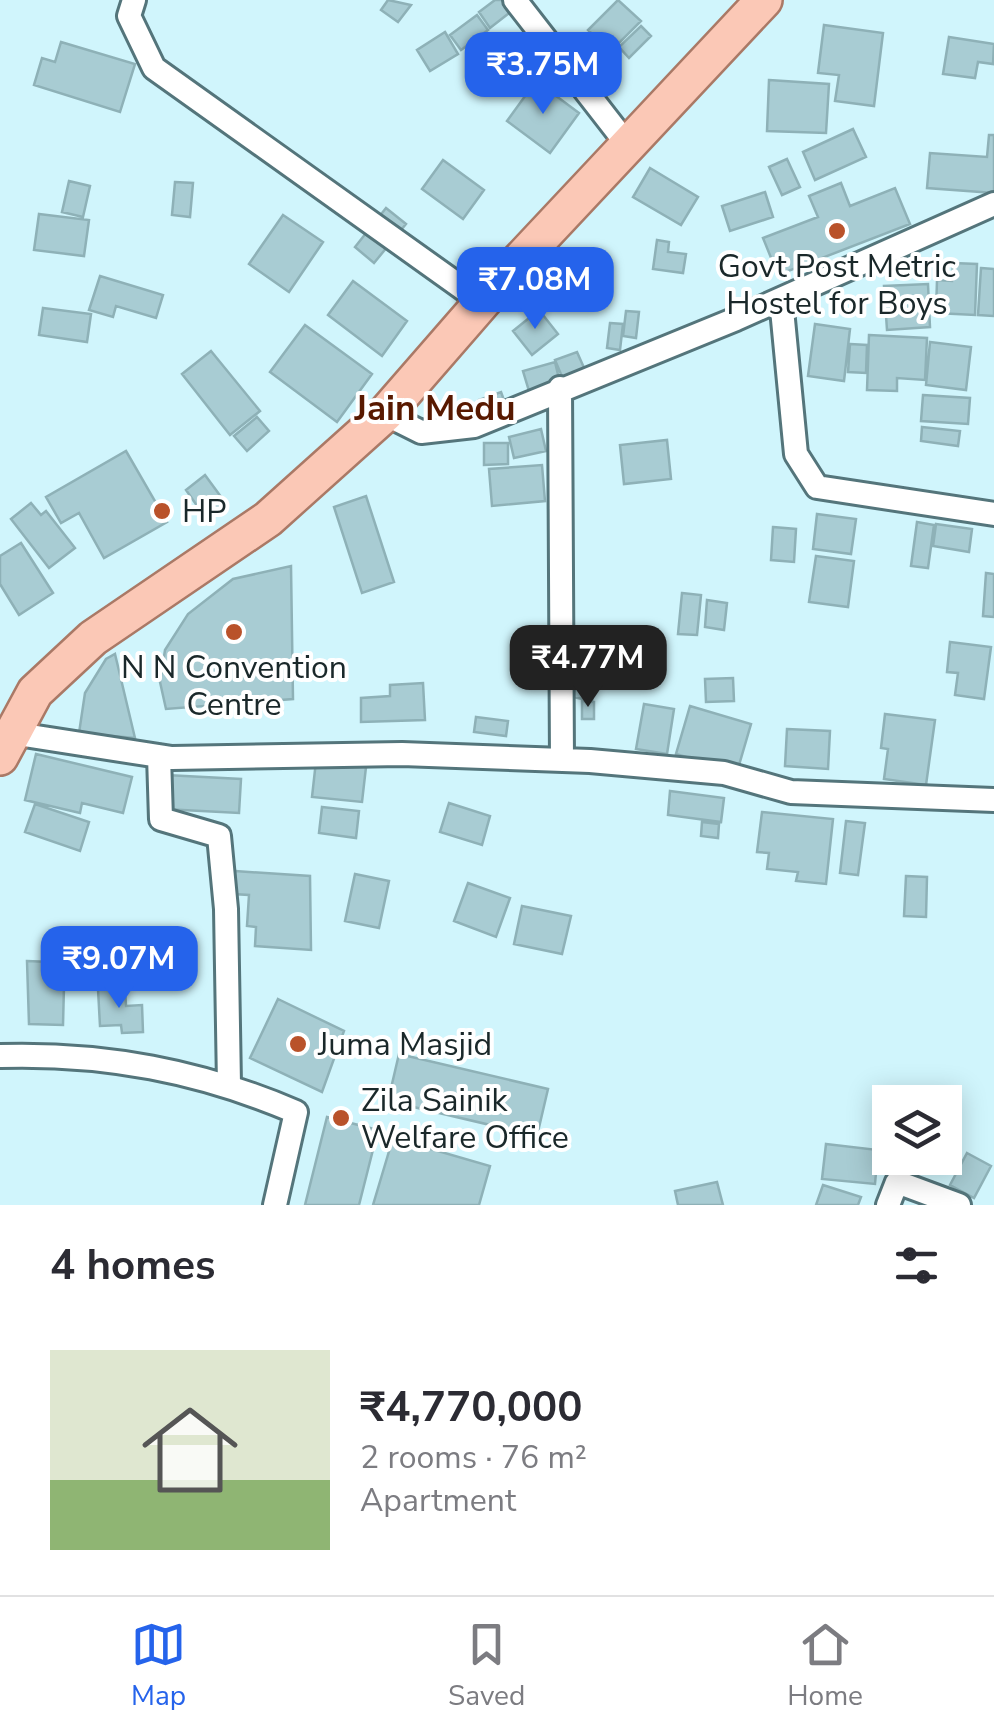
<!DOCTYPE html>
<html lang="en">
<head>
<meta charset="utf-8">
<style>
  :root { --surface:#fff; --page:#f7f7f7; --text:#2b2b33; --muted:#7c7c81; --line:#e1e1e2; --accent:#2563eb }
  body { margin:0; font-family:"Nunito Sans",sans-serif; background:var(--page); color:var(--text); height:100vh; display:flex; flex-direction:column; font-size:38px; white-space:nowrap }
  * { box-sizing:border-box; margin:0 }
  p { font-size:32px; color:var(--muted) }
  .icon { flex:none; width:55px; height:55px; fill:none; stroke:currentColor; stroke-width:2; stroke-linecap:round; stroke-linejoin:round }
  .map { position:relative; height:1205px; overflow:hidden }
  .side { display:flex; flex-direction:column; background:var(--surface); flex:1 }
  .side>* { flex:none }
  .buttons { position:absolute; left:872px; top:1085px; display:grid; gap:20px }
  .buttons a { display:grid; place-items:center; width:90px; height:90px; border-radius:0px; background:var(--surface); box-shadow:0 5px 25px #0003; font-size:50px }
  .price { position:absolute; translate:-50% -85px; padding:0 22px; border-radius:20px; background:var(--accent); color:#fff; font-size:32px; line-height:65px; filter:drop-shadow(0 2px 5px #0008) }
  .price::after { content:''; position:absolute; left:50%; top:60px; width:30px; height:22px; margin-left:-15px; background:inherit; clip-path:polygon(0 0,100% 0,50% 100%) }
  .price.selected { background:#222; color:#fff }
  ul { padding:0; list-style:none }
  li { display:flex; align-items:center; gap:30px; height:250px; padding:0 50px }
  li span { display:grid; place-items:center; flex:none; width:280px; height:200px; border-radius:0px; color:#555 }
  li>.icon { margin-inline-start:auto }
  span .icon { width:120px; height:120px; fill:#fffc; stroke-width:1 }
  li b { font-size:42px }
  h2 { display:flex; justify-content:space-between; align-items:center; height:120px; padding:0 50px; font-size:42px }
  .tabs { display:flex; justify-content:space-around; align-items:center; height:140px; border-top:2px solid var(--line); background:var(--surface); font-size:28px; color:var(--muted) }
  .tabs a { display:grid; justify-items:center; gap:5px }
  .tabs .selected { color:var(--accent) }
  .map>svg:first-child { display:block }
  .building { fill:#a8ccd3; stroke:#8eb1b7; stroke-width:2.5 }
  .lines { fill:none; stroke-linecap:round; stroke-linejoin:round }
  .minor-casing { stroke:#54757b; stroke-width:28 }
  .primary-casing { stroke:#aa7966; stroke-width:40 }
  .minor { stroke:#fff; stroke-width:22 }
  .primary { stroke:#fbc8b6; stroke-width:35 }
  .poi-dot { fill:#b9522a; stroke:#fff; stroke-width:4 }
  .labels { text-anchor:middle; stroke-width:8; stroke-linejoin:round; paint-order:stroke }
  .poi-label { font-size:32px; fill:#1a282a; stroke:#fff; text-anchor:start }
  .neighbourhood-label { font-size:35px; font-weight:bold; fill:#581900; stroke:#fff }
</style>
</head>
<body>
<div class="map">
<svg width="994" height="1205" viewBox="0 0 994 1205">
  <rect width="100%" height="100%" fill="#d0f5fc"/>
  <path class="building" d="M388,0L411,5L398,22L381,10Z
    M495,0H512L517,7L490,28L479,12Z
    M618,0L641,21L610,52L588,30Z
    M477,15L488,30L461,50L450,35Z
    M824,25L883,33L874,106L835,101L839,75L818,73Z
    M641,26L651,36L629,58L619,47Z
    M445,32L458,54L430,71L417,50Z
    M949,37L994,44L993,64L978,62L975,78L943,74Z
    M61,42L135,64L120,112L34,85L42,58L55,62Z
    M769,80L829,84L826,133L767,131Z
    M536,81L579,113L550,153L507,121Z
    M853,129L866,157L815,180L803,152Z
    M989,135H994V193L927,188L930,153L987,157Z
    M787,159L800,187L782,195L769,167Z
    M443,160L484,190L463,219L422,189Z
    M650,168L698,197L681,225L633,197Z
    M69,181L90,186L83,217L62,212Z
    M175,182L193,183L190,217L172,215Z
    M841,183L850,206L895,188L910,224L778,275L763,238L818,217L809,196Z
    M765,192L773,217L730,231L722,206Z
    M386,208L406,224L374,263L355,247Z
    M39,214L89,220L84,256L34,250Z
    M283,215L323,242L289,292L249,264Z
    M657,240L669,242L668,252L686,254L683,273L653,269Z
    M953,263L977,264L975,315L936,313L937,280L952,281Z
    M981,268L994,269V316L978,315Z
    M100,276L163,295L156,318L116,306L113,317L89,310Z
    M353,281L407,321L382,356L328,315Z
    M928,284L930,327L887,330L884,286Z
    M43,308L91,314L87,342L39,335Z
    M539,310L558,334L532,355L513,331Z
    M626,311L639,312L636,338L623,336Z
    M610,323L623,324L620,350L607,348Z
    M815,324L850,329L844,381L808,376Z
    M305,325L372,374L337,422L270,372Z
    M869,335L927,338L925,380L897,378V391L867,390Z
    M930,342L971,347L966,390L926,385Z
    M850,344L867,345L866,373L848,372Z
    M211,351L260,411L230,435L182,374Z
    M577,352L585,370L563,379L555,360Z
    M555,362L560,383L529,391L523,371Z
    M501,392L505,403L484,411L479,400Z
    M923,395L970,398L968,424L921,421Z
    M257,417L269,431L247,451L234,436Z
    M922,427L960,431L958,446L921,441Z
    M541,429L546,451L514,458L509,437Z
    M667,440L671,479L624,484L620,445Z
    M484,443H508V464L484,465Z
    M126,451L167,522L104,558L79,513L61,523L46,497Z
    M542,465L545,501L492,506L489,469Z
    M205,475L227,505L207,520L186,490Z
    M366,496L394,582L362,593L334,507Z
    M31,503L41,515L46,511L75,548L49,568L11,519Z
    M817,514L856,519L851,554L813,549Z
    M917,522L934,525L928,568L911,566Z
    M936,524L972,529L969,552L933,546Z
    M773,527L796,529L794,562L771,560Z
    M21,543L53,593L19,615L0,584V556Z
    M816,556L854,561L848,607L809,602Z
    M291,566L293,699L166,709L160,682L165,650L188,614L233,579Z
    M986,573L994,574V617L983,616Z
    M682,593L701,595L697,635L678,634Z
    M707,600L727,603L724,630L705,627Z
    M950,642L991,647L984,699L955,695L958,673L947,672Z
    M115,654L135,738L79,733L85,693L106,659Z
    M577,674L596,677L592,701L573,697Z
    M733,678L734,701L706,702L705,679Z
    M423,683L425,720L361,722V698L390,696V685Z
    M582,701L594,702V719H582Z
    M644,704L674,709L667,754L636,749Z
    M690,706L751,724L737,772L676,754Z
    M885,714L935,720L926,785L884,779L888,749L881,748Z
    M476,717L508,721L506,736L474,732Z
    M787,729L830,731L828,769L785,766Z
    M36,754L132,777L123,813L82,803L80,813L25,800Z
    M316,761L366,767L362,802L312,797Z
    M166,775L241,779L239,813L164,809Z
    M670,791L724,798L721,822L668,815Z
    M449,803L490,816L482,845L440,832Z
    M35,804L89,822L80,851L25,832Z
    M322,807L359,811L356,838L319,833Z
    M762,812L833,819L826,884L796,881L798,872L767,869L769,853L757,852Z
    M846,821L865,823L858,875L840,873Z
    M702,822L719,824L718,838L701,836Z
    M235,871L310,876L311,950L255,946L256,927L247,926L249,895L233,894Z
    M355,874L389,881L379,928L345,921Z
    M906,876L927,877L926,917L904,916Z
    M468,883L510,898L496,937L454,921Z
    M522,906L571,916L562,954L514,944Z
    M27,961L50,962L49,986H64L63,1025L29,1024Z
    M125,988L126,1006L142,1005L143,1032L122,1033L121,1025L100,1026L98,989Z
    M278,999L344,1031L322,1092L250,1058Z
    M399,1054L548,1089L537,1136L388,1101Z
    M889,1116H890V1147L876,1139Z
    M327,1117L378,1130L359,1205H305Z
    M393,1138L490,1166L479,1205H373Z
    M826,1144L878,1150L875,1184L822,1179Z
    M967,1153L991,1166L974,1198L950,1185Z
    M717,1182L723,1205H678L675,1191Z
    M823,1185L861,1197L858,1205H816Z"/>
  <g class="lines">
    <defs>
      <path id="minor" d="M134,0L129,16L154,68L482,302
        M515,0L630,148
        M781,299L796,454L817,487L994,514
        M560,388L562,760
        M385,414L421,432L474,426L736,319L994,204
        M11,733L172,758L402,754L590,761L724,773L791,792L994,800
        M159,756L161,819L219,836L226,909L229,1085
        M0,1056C105,1053 200,1071 296,1112L275,1205
        M888,1205L897,1182L959,1205"/>
      <path id="primary" d="M0,757L35,692L93,638L268,519L385,414L506,275L764,0"/>
    </defs>
    <use href="#minor" class="minor-casing"/>
    <use href="#primary" class="primary-casing"/>
    <use href="#minor" class="minor"/>
    <use href="#primary" class="primary"/>
  </g>
  <g class="poi-dot">
    <circle cx="837" cy="231" r="10"/>
    <circle cx="162" cy="511" r="10"/>
    <circle cx="234" cy="632" r="10"/>
    <circle cx="298" cy="1044" r="10"/>
    <circle cx="341" cy="1118" r="10"/>
  </g>
  <g class="labels">
    <g class="poi-label">
      <text x="837" y="277" text-anchor="middle">Govt Post Metric<tspan x="837" dy="37">Hostel for Boys</tspan></text>
      <text x="182" y="522">HP</text>
      <text x="234" y="678" text-anchor="middle">N N Convention<tspan x="234" dy="37">Centre</tspan></text>
      <text x="318" y="1055">Juma Masjid</text>
      <text x="361" y="1111">Zila Sainik<tspan x="361" dy="37">Welfare Office</tspan></text>
    </g>
    <g class="neighbourhood-label">
      <text x="435" y="420">Jain Medu</text>
    </g>
  </g>
</svg>
<div class="buttons">
<a><svg class="icon" aria-label="layers" viewBox="0 0 24 24"><path d="M12 4l9 5-9 5-9-5zM3 14l9 5 9-5"/></svg></a>
</div>
<b class="price" style="left:543px;top:117px">₹3.75M</b>
<b class="price" style="left:535px;top:332px">₹7.08M</b>
<b class="price selected" style="left:588px;top:710px">₹4.77M</b>
<b class="price" style="left:119px;top:1011px">₹9.07M</b>
</div>
<section class="side">
<h2>4 homes<svg class="icon" aria-label="filters" viewBox="0 0 24 24"><path d="M4 7h16M4 17h16"/><circle cx="9" cy="7" r="2"/><circle cx="15" cy="17" r="2"/></svg></h2>
<ul>
<li><span style="background:linear-gradient(#dfe7d0 65%,#8fb573 0)"><svg class="icon" aria-label="home" viewBox="0 0 24 24"><path d="M3 11l9-7 9 7M6 9v11h12V9"/></svg></span><div><b>₹4,770,000</b><p>2 rooms · 76 m²</p><p>Apartment</p></div></li>
</ul>
</section>
<nav class="tabs">
<a class="selected"><svg class="icon" aria-label="map" viewBox="0 0 24 24"><path d="M3 6l6-2 6 2 6-2v14l-6 2-6-2-6 2zM9 4v14M15 6v14"/></svg>Map</a>
<a><svg class="icon" aria-label="saved" viewBox="0 0 24 24"><path d="M7 4h10v16l-5-4-5 4z"/></svg>Saved</a>
<a><svg class="icon" aria-label="home" viewBox="0 0 24 24"><path d="M3 11l9-7 9 7M6 9v11h12V9"/></svg>Home</a>
</nav>
</body>
</html>
